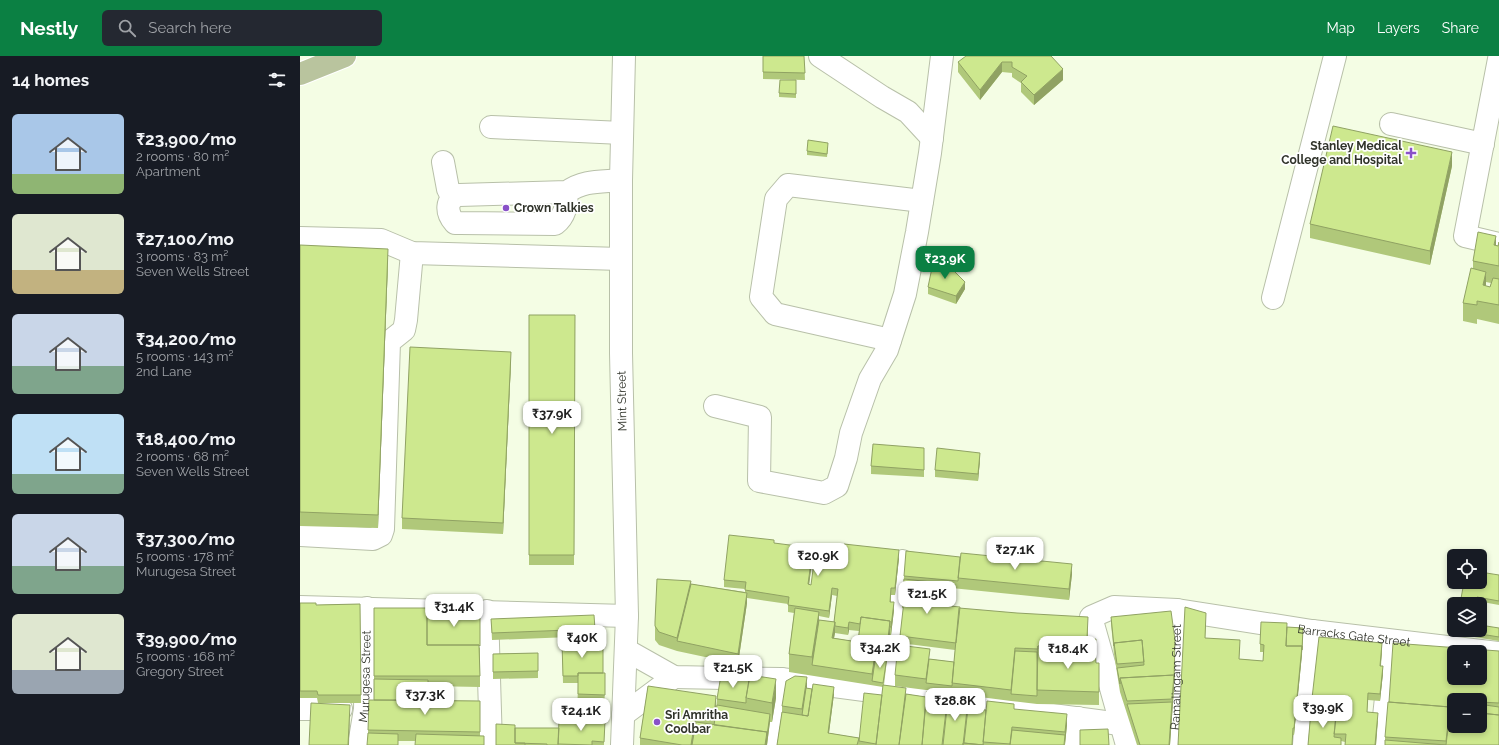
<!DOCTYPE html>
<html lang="en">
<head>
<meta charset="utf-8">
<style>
  :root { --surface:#171b24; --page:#242831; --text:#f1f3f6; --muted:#9ea1a6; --accent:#0b8043 }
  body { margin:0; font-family:Raleway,sans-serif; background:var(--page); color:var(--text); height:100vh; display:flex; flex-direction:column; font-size:15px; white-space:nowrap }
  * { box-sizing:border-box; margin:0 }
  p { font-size:13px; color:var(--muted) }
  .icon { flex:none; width:22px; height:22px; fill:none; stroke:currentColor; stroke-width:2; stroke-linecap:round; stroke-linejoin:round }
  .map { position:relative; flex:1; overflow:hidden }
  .side { display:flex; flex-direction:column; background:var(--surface); width:300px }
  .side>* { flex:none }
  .buttons { position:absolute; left:1147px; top:493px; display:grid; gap:8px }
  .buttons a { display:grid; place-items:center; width:40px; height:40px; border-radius:6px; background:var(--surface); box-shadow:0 2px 6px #0003; font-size:20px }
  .price { position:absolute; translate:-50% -34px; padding:0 9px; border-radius:8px; background:#fff; color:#222; font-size:13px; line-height:26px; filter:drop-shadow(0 1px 2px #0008) }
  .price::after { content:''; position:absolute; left:50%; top:24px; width:12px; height:9px; margin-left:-6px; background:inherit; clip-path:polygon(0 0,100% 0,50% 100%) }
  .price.on { background:var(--accent); color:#fff }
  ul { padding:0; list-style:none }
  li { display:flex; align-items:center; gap:12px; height:100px; padding:0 12px }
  li span { display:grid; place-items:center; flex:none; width:112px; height:80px; border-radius:6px; color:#555 }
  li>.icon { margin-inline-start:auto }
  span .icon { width:48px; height:48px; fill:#fffc; stroke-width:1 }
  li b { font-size:17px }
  h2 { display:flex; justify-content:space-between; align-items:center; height:48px; padding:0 12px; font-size:17px }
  header { display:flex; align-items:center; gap:24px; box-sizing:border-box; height:56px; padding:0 20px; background:var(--accent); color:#fff }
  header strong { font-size:19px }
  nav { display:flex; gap:22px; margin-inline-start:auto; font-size:14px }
  .search { width:280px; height:36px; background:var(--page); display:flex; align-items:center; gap:10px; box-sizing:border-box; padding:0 14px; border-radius:6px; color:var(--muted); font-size:15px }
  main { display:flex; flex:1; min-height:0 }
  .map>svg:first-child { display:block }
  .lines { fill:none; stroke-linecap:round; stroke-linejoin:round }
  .minor-casing { stroke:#b8c0a9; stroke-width:24 }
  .major-casing { stroke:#fff; stroke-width:24 }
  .minor { stroke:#fff; stroke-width:22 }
  .major { stroke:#b9c49e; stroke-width:22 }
  .wall { fill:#b0c87a; fill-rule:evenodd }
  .shaded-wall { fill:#90a263 }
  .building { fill:#cde88e; stroke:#90a263; fill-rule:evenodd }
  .poi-dot { fill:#8951c8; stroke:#fff; stroke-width:1.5 }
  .labels { text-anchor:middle; stroke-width:3.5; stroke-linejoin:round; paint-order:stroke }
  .poi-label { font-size:12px; font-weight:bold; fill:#30332a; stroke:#fff; text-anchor:start }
  .street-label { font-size:12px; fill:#30332a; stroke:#fff }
</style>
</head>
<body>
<header>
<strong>Nestly</strong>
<div class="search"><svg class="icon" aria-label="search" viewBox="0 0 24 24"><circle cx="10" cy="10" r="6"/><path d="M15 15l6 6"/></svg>Search here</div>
<nav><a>Map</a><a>Layers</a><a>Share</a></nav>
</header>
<main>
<section class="side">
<h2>14 homes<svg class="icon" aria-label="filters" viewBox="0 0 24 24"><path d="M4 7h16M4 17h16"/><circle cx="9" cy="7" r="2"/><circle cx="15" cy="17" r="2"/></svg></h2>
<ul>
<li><span style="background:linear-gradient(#a9c7e8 75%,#8fb573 0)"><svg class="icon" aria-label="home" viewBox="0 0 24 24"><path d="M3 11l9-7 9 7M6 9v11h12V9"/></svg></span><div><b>₹23,900/mo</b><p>2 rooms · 80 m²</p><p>Apartment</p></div></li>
<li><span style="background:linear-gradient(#dfe7d0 70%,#c2b280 0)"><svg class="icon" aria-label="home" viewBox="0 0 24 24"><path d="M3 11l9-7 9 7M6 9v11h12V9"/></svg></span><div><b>₹27,100/mo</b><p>3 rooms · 83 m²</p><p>Seven Wells Street</p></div></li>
<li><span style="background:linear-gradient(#c9d6e8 65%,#7fa58c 0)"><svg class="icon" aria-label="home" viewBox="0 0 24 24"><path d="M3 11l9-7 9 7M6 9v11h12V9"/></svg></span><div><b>₹34,200/mo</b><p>5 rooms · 143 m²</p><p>2nd Lane</p></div></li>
<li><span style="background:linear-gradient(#bfe0f5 75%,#7fa58c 0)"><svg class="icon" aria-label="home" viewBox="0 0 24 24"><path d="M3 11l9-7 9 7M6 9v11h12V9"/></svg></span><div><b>₹18,400/mo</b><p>2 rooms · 68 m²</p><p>Seven Wells Street</p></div></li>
<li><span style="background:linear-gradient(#c9d6e8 65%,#7fa58c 0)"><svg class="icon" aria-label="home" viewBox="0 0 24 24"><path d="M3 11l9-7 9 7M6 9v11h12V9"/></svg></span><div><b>₹37,300/mo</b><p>5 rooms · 178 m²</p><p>Murugesa Street</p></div></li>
<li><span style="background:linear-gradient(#dfe7d0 70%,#9aa5b1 0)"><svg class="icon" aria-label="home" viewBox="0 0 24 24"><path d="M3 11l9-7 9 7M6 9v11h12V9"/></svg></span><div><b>₹39,900/mo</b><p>5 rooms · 168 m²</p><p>Gregory Street</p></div></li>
</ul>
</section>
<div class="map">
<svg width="1199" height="689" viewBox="0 0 1199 689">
  <rect width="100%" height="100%" fill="#f4fde4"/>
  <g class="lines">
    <defs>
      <g id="minor">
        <path d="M520,0L582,41L608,56L632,82"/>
        <path d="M1199,3L1165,180L1199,188"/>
        <path d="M1091,68L1183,88"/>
        <path d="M191,71L322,77"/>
        <path d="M143,106L148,133L152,141"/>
        <path d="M267,136C266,150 266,159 255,168L160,167H155C146,157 145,143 159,139L267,136C284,124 300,126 321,124"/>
        <path d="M0,182L81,184L112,197L321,203"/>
        <path d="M973,242L1035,0"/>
        <path d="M590,284L475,258L461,241L476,143L488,129L622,145"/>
        <path d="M415,350L460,361L459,425L524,437L537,430L546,402L551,377L570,323L587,294L605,238L617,176L630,97L642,0"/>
        <path d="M0,479L73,483L81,479L83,473L89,286L104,274L106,264L112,197"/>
        <path d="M0,551L327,560"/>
        <path d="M187,555L191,689"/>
        <path d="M326,594L374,621L481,623L820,668"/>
        <path d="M590,637L602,505"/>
        <path d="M0,653H41"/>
        <path d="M323,659L374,621"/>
        <path id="s1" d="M59,689L65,653L67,552"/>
        <path d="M322,689L327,560L321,297V124L324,0"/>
        <path d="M473,689L481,623"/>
        <path d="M776,689L778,662"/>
        <path id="s2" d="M827,689L791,561L814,551L877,554L1012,575L1199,597"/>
        <path id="s3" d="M873,689L876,659L877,554"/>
        <path d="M1004,689L1012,575"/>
        <path d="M1081,689L1092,585"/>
      </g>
      <path id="major" d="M0,18L45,0"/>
    </defs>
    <use href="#minor" class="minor-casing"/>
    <use href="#major" class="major-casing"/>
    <use href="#minor" class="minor"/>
    <use href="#major" class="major"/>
  </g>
  <path class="wall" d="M463,0H504L505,24L463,23Z
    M751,0L763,24L734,49L721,36V27L712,21V17L702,16L680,44L658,16V6Z
    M479,37L496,38V42L479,41Z
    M528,91L527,101L507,99V95Z
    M1152,110L1130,209L1010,182V168Z
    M1199,186V268L1177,263V268L1163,265V247L1173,213V205L1196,189L1198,190ZM1186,226L1191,227L1190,231L1186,230Z
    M0,189L88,206L78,472L0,470Z
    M628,231L665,233L656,248L628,238Z
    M229,259H275L274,509H229Z
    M211,306L203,478L102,473V462Z
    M624,392V421L571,418V410Z
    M680,404L678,425L635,421V414Z
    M474,487L513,499L509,529H511L541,509L599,502L595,539H591V546L594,554L591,579H590L584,629L606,638L626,641L648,643L668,652L686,654L714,653L767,669L765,689H477L482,656V650L507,632L534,638L529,677L559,682L582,639L583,631L489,616V598L494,557L488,556V548L447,542V547L438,608L377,595L359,589L355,584V566L391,528L445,536V533L424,531V524ZM532,539L537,540L534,566L519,564V560L529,562ZM549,574L559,575L558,586L534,582L535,577L548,579Z
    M772,518L769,544L632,530L630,548L788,571V582L795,600L796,607H799V649L737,648L711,645L595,630V619L630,603L654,606L655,594L600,587V580L604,552H602V545L604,520Z
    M1199,519V549L1177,545L1160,548Z
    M0,547L16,549L60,548L61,647H18L17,642H0Z
    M74,552L127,555L180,592V631L128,630V644L180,645V680L115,685H98L68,677L69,644H74Z
    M811,561L874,632L870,689H837L820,636L814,598L811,568Z
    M191,563L295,573V580L192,584Z
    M906,564L905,582L940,591L939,603L963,605L964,596H960V588L987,571L1003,572L1002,598L994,679L878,689Z
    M1199,572V585L1156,578V574Z
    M262,587L303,617H305L304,689H196L215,672H259L277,664L278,627H263Z
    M1082,594L1081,610L1083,617L1080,645L1068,644L1067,656L1078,665L1076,689H1045V686L1041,685V689H1008L1011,651Z
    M1199,595V689H1085V681ZM1154,644H1180V653H1184V656L1154,670L1150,655V650H1154Z
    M238,597V622L193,623V598Z
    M348,630L416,653L417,643L476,642L472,666H470L467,689H340V682Z"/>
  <path class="shaded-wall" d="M702,6V16L680,44V34Z
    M763,13V24L734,49V39Z
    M1152,96V110L1130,209V195Z
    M1196,180V199L1194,189Z
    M88,193V206L78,472V459Z
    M1186,216V234L1183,229Z
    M665,226V233L656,248V240Z
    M211,296V306L203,478V467Z
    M680,397V404L678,425V418Z
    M513,492V499L508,536V528Z
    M599,494V502L595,539V532Z
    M772,508V518L769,544V533Z
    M391,525V539L377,585V582Z
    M632,526V533L630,555V548Z
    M532,532V539L529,562V555Z
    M447,537V547L438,608V598Z
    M594,546V554L591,579V571Z
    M519,556V574L512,609V601Z
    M590,565V578L583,631L587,601V591Z
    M535,566V577L532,592V582Z
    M549,566V574L548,579V572Z
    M1003,572L1002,598L994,679V672Z
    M875,584L874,632L870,689H869L874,619Z
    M1082,587V594L1080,617V610Z
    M576,592V603L572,625V618Z
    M1083,610V617L1080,645V638Z
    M507,621V635L502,663V653Z
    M476,623V642L472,666V647Z
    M534,631V638L528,684V677Z
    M606,632V646L600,689H599Z
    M416,640V659L414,672V661Z
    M50,649L49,689H48Z
    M1078,657L1076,689H1075Z
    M396,658V677L394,689H391Z
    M470,658V665L467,689H465Z
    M767,658V669L765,687V676Z"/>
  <path class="building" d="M463,0H504L505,17L463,16Z
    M666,0H751L763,13L734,39L721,26L727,20L712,11V6H702L680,34L658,6Z
    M480,24H496V38L479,37Z
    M1033,70L1152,96L1130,195L1010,168Z
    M508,84L528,87L527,98L507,95Z
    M1178,176L1196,180L1194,189L1198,190L1199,186V210L1173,205Z
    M0,189L88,193L78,459L0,456Z
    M633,207L654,215L665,226L656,240L628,231Z
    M1171,212L1186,216L1183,229L1190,231L1193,222L1199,223V249L1177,245V249L1163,247Z
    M229,259H275L274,499H229Z
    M110,291L211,296L203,467L102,462Z
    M573,388L624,392V414L571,410Z
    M637,392L680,397L678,418L635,414Z
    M429,479L474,484V487L513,492L508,528L511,529L514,506L541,509L544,488L599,494L595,532H591L590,546H594L591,571H590V565L561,561L560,568L549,566L548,572L535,570V566H534L538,533L532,532L529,555L488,549L489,541L445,534L446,526L424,524Z
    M606,495L660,501L658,525L604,520Z
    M661,497L772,508L769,533L658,522Z
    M1180,516L1199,519V545L1177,541L1175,548H1160L1164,526H1180Z
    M357,523L391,525L377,582L359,576L355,570V566Z
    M604,523L632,526L630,548L660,551L656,587L600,580L604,545H602Z
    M391,528L447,537L438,598L377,585Z
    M0,547H16V549L60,548L61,639H18L17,635H0Z
    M885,551L906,557L905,582L940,584L939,603L963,605L964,589L960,588L961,566L987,567L986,590H1002L994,672H993L992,689H878Z
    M74,552H127V589H179L180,620H74Z
    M495,552L519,556L512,601L489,598Z
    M659,552L717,557L788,561L787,582L796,583L795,594V593L738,590V593L715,592L711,634L652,627Z
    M127,555H180V590L179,589H127Z
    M871,555L875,584L874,625V619L820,622V628L817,612L844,609L842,584L814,587V590L811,561Z
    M294,559L295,573L192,577L191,563Z
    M561,561L590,565L587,591L558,586Z
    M519,564L535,566L532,582L558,586V589L576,592L572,618L512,609Z
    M1180,569L1199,572V581L1156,574H1180Z
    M987,571L1003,572L1002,594V590H986Z
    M1019,581L1082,587L1080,610H1083L1080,638L1068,637L1067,656L1078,657L1075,689H1045L1046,678H1034L1037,654L1011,651Z
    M842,584L844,606L817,608L814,587Z
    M262,587H303V617H278V620H263Z
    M1093,587L1199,595V647L1180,646V644H1164L1150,643V655V651L1089,646ZM1154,596H1180V622H1154Z
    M598,589L630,593L626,623L595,619Z
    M738,590L795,593L796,607H799V636L737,634Z
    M715,595L737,596V640L711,638Z
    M238,597V615L193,616V598Z
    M576,599L587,601L583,627L572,625Z
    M629,603L654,606L652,630L626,627Z
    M278,617H305V639L278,638Z
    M421,619L449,624L446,642V647L417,643Z
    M450,619L476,623L472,647L446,642Z
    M874,619L872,643L827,645L820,622Z
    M495,620L507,621L502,653L482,650L486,625Z
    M74,623L128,624V644H74Z
    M513,628L534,631L528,677L559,682L557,689H477L482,656L508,660Z
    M583,629L606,632L599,689H576Z
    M348,630L416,640L414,661L396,658L391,689H382L340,682Z
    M506,632L512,633L508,660L502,659Z
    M627,635L648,638L642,689H622Z
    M564,637L582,639L576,688L559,685Z
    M606,638L626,641L622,689H599Z
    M648,643L668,645L663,689H643Z
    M69,644L180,645V676L68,674Z
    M277,645L305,646V668V665L277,664Z
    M687,645L714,648V653L767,658L765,676L712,671L710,688L683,686Z
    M872,646L869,689H840L827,648Z
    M1088,646L1150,651L1146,685L1085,681Z
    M11,647L50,649L48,689H9Z
    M417,649L470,658L467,680V676L414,669Z
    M1185,649L1199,651V659L1180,657V656H1184Z
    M668,652L686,654L683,689L664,687Z
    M1011,655L1036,657L1034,681L1041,682V689H1008Z
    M1150,655H1154V670H1180V657L1199,659V689H1085V684L1146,689Z
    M259,664L305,665L304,686L292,685V689L258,688Z
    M396,666L467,676L465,689H392Z
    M196,668L215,669V687H225V689H196Z
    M215,672H259L258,689H247V688L215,687Z
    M808,673L809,689H780V674Z
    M712,674L765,679L764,689H710Z
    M68,677L98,678V689H67Z
    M116,678L184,680V689H115Z
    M663,687L684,689H663Z"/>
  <g class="poi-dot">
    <path d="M1109 91h4v4h4v4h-4v4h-4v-4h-4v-4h4z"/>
    <circle cx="206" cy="152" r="4"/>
    <circle cx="357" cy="666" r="4"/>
  </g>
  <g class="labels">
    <g class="poi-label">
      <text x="1102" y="94" text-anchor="end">Stanley Medical<tspan x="1102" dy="14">College and Hospital</tspan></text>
      <text x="214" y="156">Crown Talkies</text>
      <text x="365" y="663">Sri Amritha<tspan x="365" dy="14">Coolbar</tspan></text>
    </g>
    <g class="street-label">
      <text transform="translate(322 345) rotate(-91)" y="4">Mint Street</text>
      <text dy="4" stroke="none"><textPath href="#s2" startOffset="400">Barracks Gate Street</textPath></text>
      <text dy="4" stroke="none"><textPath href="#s1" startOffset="69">Murugesa Street</textPath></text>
      <text dy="4" stroke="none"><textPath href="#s3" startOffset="68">Ramalingam Street</textPath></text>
    </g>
  </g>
</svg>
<div class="buttons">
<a><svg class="icon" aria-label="locate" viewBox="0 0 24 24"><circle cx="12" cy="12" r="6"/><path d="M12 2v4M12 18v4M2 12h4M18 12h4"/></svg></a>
<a><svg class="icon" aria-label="layers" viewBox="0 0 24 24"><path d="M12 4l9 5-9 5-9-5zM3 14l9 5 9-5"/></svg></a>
<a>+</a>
<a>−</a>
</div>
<b class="price on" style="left:645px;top:224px">₹23.9K</b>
<b class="price" style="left:252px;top:379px">₹37.9K</b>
<b class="price" style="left:715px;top:515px">₹27.1K</b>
<b class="price" style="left:518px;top:521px">₹20.9K</b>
<b class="price" style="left:627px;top:559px">₹21.5K</b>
<b class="price" style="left:154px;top:572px">₹31.4K</b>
<b class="price" style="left:282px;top:603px">₹40K</b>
<b class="price" style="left:580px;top:613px">₹34.2K</b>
<b class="price" style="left:768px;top:614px">₹18.4K</b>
<b class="price" style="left:433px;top:633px">₹21.5K</b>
<b class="price" style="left:125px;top:660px">₹37.3K</b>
<b class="price" style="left:655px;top:666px">₹28.8K</b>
<b class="price" style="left:1023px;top:673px">₹39.9K</b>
<b class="price" style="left:281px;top:676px">₹24.1K</b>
</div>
</main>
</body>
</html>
